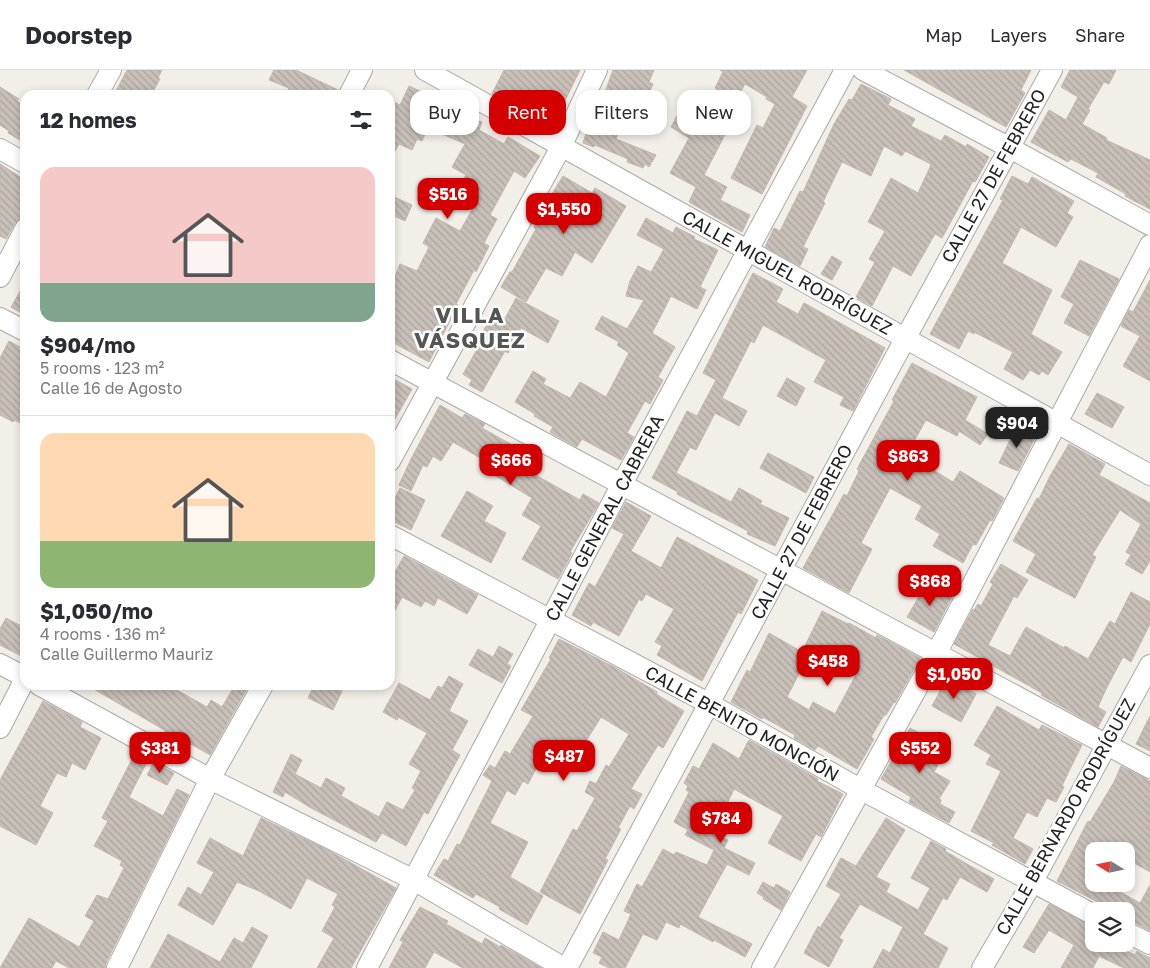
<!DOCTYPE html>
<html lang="en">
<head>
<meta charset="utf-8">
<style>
  :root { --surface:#fff; --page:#f7f7f7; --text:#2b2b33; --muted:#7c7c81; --line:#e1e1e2; --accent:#d40000 }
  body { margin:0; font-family:"Golos Text",sans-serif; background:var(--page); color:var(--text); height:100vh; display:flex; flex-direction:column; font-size:19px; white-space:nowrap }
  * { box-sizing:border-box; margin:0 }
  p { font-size:16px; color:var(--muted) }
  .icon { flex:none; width:28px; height:28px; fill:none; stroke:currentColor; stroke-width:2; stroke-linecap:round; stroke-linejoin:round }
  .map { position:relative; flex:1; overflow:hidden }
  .details { position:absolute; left:20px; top:20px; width:375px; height:600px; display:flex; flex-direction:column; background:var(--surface); border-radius:15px; box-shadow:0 2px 8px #0003 }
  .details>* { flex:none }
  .hud { position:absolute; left:410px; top:20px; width:475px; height:45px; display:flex; gap:10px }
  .needle { width:32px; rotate:280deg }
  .tools { position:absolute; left:1085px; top:772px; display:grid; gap:10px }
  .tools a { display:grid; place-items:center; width:50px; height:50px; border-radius:10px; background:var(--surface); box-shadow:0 2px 8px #0003; font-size:25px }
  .price { position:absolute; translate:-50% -42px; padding:0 11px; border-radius:10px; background:var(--accent); color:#fff; font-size:16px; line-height:32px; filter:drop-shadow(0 1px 2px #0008) }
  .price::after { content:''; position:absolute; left:50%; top:30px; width:15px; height:11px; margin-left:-8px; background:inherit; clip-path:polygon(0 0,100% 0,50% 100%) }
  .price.active { background:#222; color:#fff }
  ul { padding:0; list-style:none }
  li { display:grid; align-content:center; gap:10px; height:265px; padding:0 20px }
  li+li { border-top:1px solid var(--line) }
  li span { display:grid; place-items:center; height:155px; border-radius:15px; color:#555 }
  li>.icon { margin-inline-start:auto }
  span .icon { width:90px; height:90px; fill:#fffc; stroke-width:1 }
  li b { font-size:21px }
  h2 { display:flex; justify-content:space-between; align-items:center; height:60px; padding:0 20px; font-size:21px }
  .tag { padding:0 18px; border-radius:15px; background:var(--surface); box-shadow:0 2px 8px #0003; font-size:18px; line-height:45px }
  .tag.active { background:var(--accent); color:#fff }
  header { display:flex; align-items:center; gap:30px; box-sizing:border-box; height:70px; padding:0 25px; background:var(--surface); border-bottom:1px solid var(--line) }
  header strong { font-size:24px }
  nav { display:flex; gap:28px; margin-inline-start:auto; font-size:18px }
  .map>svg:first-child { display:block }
  .building { fill:url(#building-back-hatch); stroke:#c4b6ab; fill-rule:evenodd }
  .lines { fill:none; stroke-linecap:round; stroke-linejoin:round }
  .minor-casing { stroke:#a9a9a9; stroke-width:22 }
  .minor { stroke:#fff; stroke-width:20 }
  .labels { text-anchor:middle; stroke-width:5; stroke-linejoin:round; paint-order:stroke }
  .street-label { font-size:18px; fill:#222; stroke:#fff }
  .district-label { font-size:22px; font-weight:bold; letter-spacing:1px; fill:#555; stroke:#fff }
</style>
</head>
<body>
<header>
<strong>Doorstep</strong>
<nav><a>Map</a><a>Layers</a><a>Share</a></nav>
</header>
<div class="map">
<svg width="1150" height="898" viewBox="0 0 1150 898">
  <defs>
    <pattern id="building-back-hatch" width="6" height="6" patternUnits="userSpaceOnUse" patternTransform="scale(1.25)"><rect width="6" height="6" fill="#c7bfb8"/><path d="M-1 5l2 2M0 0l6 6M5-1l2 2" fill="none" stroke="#aba49e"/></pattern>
  </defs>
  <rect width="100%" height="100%" fill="#f2efe9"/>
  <path class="building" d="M127,0H162L158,8L160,9L151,25H114Z
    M274,0H296L338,20L337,25H285L289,18L269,10Z
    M504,0H580L554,53L510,31L509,33L492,24Z
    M613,0H654L649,12L653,14L646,29L635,25L616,69L656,85L649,97L645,94L643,98L627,92L628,89L595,75L594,77L583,73L596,34L600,36Z
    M720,0H807L792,27L807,36L762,124L731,108L757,55L763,58L775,34L766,29L767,27L745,14L736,30L715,18L723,2Z
    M904,0H1031L1021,20L1025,23L1006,57Z
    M1070,0H1116L1109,14L1104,12L1088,39L1090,40L1082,54L1107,68L1106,70L1150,90V139L1125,126L1126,124L1096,107L1098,103L1071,89L1068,92L1031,72L1049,40L1066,50L1078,27L1061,17Z
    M861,14L891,29L888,35L915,49L911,56L941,71L945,65L966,77L967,74L989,87L975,112L973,111L942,168L935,164L911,206L893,196L872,236L856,227L875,192L869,189L885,161L868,152L891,108L918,123L931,95L929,93L905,81L902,86L884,76L871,106L842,92L823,132L825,133L803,177L808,179L800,196L765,177L774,158L780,161L800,121L803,122L834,54L849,29L852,30Z
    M409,16L441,31L438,36L482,52L479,60L504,74L508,67L540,86L525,108L514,101L490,145L497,149L484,173L489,176L476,202L474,200L456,234L458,235L429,292L390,271V209L393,211L400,194L417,201L429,177L423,173L436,148L460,161L477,131L457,120L466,105L452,97L465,74L428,58L422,71L417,69L412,80L399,74L390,90V30L400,35Z
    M0,17L19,29L17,31L25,36V73L8,63L9,61L0,55Z
    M679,42L691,49L695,42L708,49L711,45L730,55L704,105L727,117L720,130L750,145L742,162L689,132L696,117L670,103L689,68L671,57Z
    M0,94L25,110V147L19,149L15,153L6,169L0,166Z
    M563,106L592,123L595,118L626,136L592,193L575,182L562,206L546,198L526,232L501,217L510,202H512L536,159L534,158L551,128L550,127Z
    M1012,106L1028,114L1032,107L1074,131L1067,143L1073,147L1056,177L1021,157L1002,193L1052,220L1031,264L1062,282L1048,305L1042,301L1039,305L1030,300L1023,310L1004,299L1013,282L974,262V264L968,261L959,279L930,264L1003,130L1000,129Z
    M390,125L412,135L405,151L390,144Z
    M646,148L673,163L676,157L695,167L694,169L718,180L700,217L706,220L697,239L671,226L652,263L675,277L658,307L663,310L650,334L645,331L627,363L634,367L621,390L582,369L577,377L550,362L553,357L534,346L535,344L515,332L533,301L546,309L543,314L570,328L580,312L606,327L629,283L617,275L619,272L595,259L602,246L627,259L644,230L626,226L630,211L638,196L651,202L664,179L637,165Z
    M832,186L842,192L832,210L821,204Z
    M1080,190L1119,209L1089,266L1064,253L1074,234L1061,227Z
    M753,203L783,219L776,232L798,244L804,233L885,278L853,341L840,335L844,327L814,312L826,290L763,255L754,273L751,271L722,328L747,341L739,356L715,343L696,380L690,377L676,403L731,432L739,418L762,431L760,434L789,448L775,476L747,464L748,461L677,424L678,422L652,408L687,341L697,346L716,310L703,303Z
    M1150,210V311L1123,296L1140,266L1121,256L1129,240L1133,242Z
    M25,213V245L11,237Z
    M516,228L559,251L548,273L521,258L508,283L505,281L482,322L469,315L472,310L463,304L483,269L480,267L491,247L502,254Z
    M9,271L25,280V355L14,350L13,352L0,345V288Z
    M912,293L977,327L965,350L988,364L980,375L959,361L957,366L926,350L909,380L928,391L925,395L953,412L960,401L1004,428L992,451L990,450L976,475L973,474L963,493L933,476L940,464L915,449L922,436L890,418L861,473L872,479L849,523L803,498L844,424L847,426L859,401L857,399L894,331L892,330Z
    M390,307L412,319L390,358Z
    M787,308L805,318L796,336L777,326Z
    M1097,323L1124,337L1112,358L1085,344Z
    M440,335L462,348L465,344L485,354L482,358L539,390L532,403L580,430L583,424L599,433L570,482L572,483L558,509L522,489L541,456L522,445L532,428L483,398L487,392L453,372L441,391L433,386L427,397L423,395L411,421L399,415L411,389Z
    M1016,357L1036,366L1018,401L999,393Z
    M1069,374L1105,394L1099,405L1150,433V491L1142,504L1125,494L1131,485L1126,482L1141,454L1120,440L1092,485L1096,487L1075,528L1026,502L1036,484L1013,471L1037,428L1039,429L1050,406Z
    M768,383L814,407L806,423L760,398Z
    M400,418L425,430L411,460L390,450V438Z
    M467,421L493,436L484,451L506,463L491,493L441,466Z
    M626,432L651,446L631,481L661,498L677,467L758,510L741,544L738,542L702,611L657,585L662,576L655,572L674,539L646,524L642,531L639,529L619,566L593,552L591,556L572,545L589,513L595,517L624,464L612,458Z
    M404,486L478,525L467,544L438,528L434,536L425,531L421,537L402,527L390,550V511Z
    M1001,494L1028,510L1017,528L1014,526L988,575L1010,586L1026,557L1064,578L1065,576L1088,589L1110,551L1115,554L1131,522L1150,532V554L1131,592L1123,587L1107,617L1098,637L1106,642L1098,657L1041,625L1042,623L954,574L973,539L974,540L978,534L981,536L993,514L990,512Z
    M927,513L952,527L934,562L907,547Z
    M822,541L848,554L849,553L876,568L877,565L920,588L895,633L894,632L886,645H884L871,667L874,669L857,699L818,676L815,680L794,668L795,665L763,647L762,649L731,632L747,600L750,602L769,563L802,582ZM833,589L857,603L835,644L813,632L809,640L787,627L806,590L826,602Z
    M6,548L25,558V588L0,575V559Z
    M559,569L616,598L657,622L656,624L684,641L663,678L658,675L631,719L642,724L634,739L630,736L618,758L621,759L605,789L608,790L580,844L540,822L573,759L577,761L595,728L585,722L590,711L596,714L606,695L609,697L629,664L601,647L575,689L554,677L541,697L538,695L528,714L523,711L515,725L507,720L490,753L528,772L510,807L543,826L527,855L499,839L500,837L476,824L473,828L434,805L444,789L448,791L457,774L460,775L492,711L483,705L490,695L495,698L505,681L510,684L533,646L521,640L551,589L549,588Z
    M499,576L513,584L507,594L511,596L502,613L469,595L478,579L493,587Z
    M449,606L463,614L449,641L468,651L452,680L460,685L428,744L424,742L406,776L382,763L376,772L311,738L285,722L283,727L273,722L291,684L302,690L295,704L321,718L326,708L345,718L341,726L379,747L387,732L403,740L415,720L412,718L421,701L409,694L427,663L398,647L397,650L383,642L399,613L430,630L438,616L442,618Z
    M947,608L976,624L961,652L932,636Z
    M87,615H168L207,637L211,630L222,637L235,615H249L210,685L184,670L183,673L165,663L166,661Z
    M314,615H330L342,621L333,640L308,628Z
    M43,631L82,652L80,657L101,668L85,700L72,693L66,707L57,703L40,736L53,743L36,775L0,756V710Z
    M997,636L1039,660L1042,655L1082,675L1069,701L1062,716L1064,717L1056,732L1047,728L1037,747L1027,742L1013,768L1033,779L1025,794L992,775L994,773L971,761L1001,701L986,694L991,685L974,675Z
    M1150,646V681L1136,674Z
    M910,658L947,678L934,702L950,711L939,729L941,730L940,734L955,742L949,753L909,732L911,727L881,709Z
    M749,670L818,709L817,711L843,724L821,767L816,764L801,791L768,773L783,746L734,719L719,750L725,754L719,766L728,770L724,778L755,793L749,805L727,794L698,847L752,874L745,887L714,870L713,872L680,854L679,858L666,852L657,870L643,864L625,898H609L599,893L602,887L593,883L603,862L619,870L631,844L624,841L637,814L642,817L663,779L674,785L676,782L707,795L714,780L685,765L688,760L674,752L689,722L686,720L688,716L684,713L693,696L699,699L713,673L739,689Z
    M134,685L147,692L129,727L163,746L177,719L189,725L106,893L105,898H69L56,891L52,898H0L29,848L79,877L94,851L85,846L97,825L108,829L124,798L120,795L122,791L94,776L108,751L102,748Z
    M154,692L174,703L167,715L147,705Z
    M1121,696L1150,711V802L1127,789L1132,781H1094V814H1106L1140,833L1150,815V861L1126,848V841H1115L1057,811L1088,751L1090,752L1114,712Z
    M261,748L326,779L396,818L351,898H317L334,868L322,861L335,837L332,835L338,824L307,808L291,839L259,821L237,812L213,855L178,835L188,817L201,825L214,802L197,793L210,768L243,786Z
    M886,748L905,760L876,807L890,814L886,822L918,840L930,818L911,808L931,771L946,779L945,781L967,794L994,809L987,822L960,807L947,830L943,828L923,864L948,878L938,898H873L883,879L890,883L903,857L860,834L839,868L843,870L829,897L804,883L818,856L820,858L841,824L826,816L841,788L856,796Z
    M763,812L774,818L776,814L790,822L781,840L763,829L764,827L757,823Z
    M1049,834L1094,857V874H1111L1135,885L1137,881L1150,888V898H1124L1099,886L1093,898H1061L1074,875L1049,860L1034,883L1023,877Z
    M420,837L448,851L446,854L482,874L485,868L500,877L501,875L541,898H463L434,882L425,898H389L403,872L400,870Z
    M252,857L268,866L251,898H150L168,864L220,892L234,868L243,873Z"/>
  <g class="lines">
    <defs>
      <path id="minor" d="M425,0L1150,405
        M863,0L1010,78L1150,155
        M97,25L111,0
        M349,25L362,0
        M0,79L25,93
        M0,207L25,159
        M0,248L25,261
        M390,290L1150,698
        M390,391L561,77L597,0
        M390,465L708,633L860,719L1094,845
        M0,594L25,607
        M39,615L210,709L414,810L564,898
        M0,658L25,609
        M1126,862L1150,874
        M117,898L210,709L263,615
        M367,898L622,414L845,0
        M567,898L905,269L1052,0
        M762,898L936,584L1150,175
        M982,898L1032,813L1150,595"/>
    </defs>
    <use href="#minor" class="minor-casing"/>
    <use href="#minor" class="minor"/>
  </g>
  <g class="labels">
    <g class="street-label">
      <text transform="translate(994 106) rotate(-61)" y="6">CALLE 27 DE FEBRERO</text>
      <text transform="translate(787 203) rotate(29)" y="6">CALLE MIGUEL RODRÍGUEZ</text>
      <text transform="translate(605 448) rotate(-62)" y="6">CALLE GENERAL CABRERA</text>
      <text transform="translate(802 462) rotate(-62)" y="6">CALLE 27 DE FEBRERO</text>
      <text transform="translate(742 654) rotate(29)" y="6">CALLE BENITO MONCIÓN</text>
      <text transform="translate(1066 747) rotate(-61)" y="6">CALLE BERNARDO RODRÍGUEZ</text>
    </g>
    <g class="district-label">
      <text x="470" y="253">VILLA<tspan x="470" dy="25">VÁSQUEZ</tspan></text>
    </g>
  </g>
</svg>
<div class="tools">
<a><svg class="needle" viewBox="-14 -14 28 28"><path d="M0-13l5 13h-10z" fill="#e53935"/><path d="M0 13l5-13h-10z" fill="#7c7c81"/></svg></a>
<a><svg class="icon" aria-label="layers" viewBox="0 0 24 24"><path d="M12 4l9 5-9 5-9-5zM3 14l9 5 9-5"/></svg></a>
</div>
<b class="price" style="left:448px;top:150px">$516</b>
<b class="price" style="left:564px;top:165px">$1,550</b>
<b class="price active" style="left:1017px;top:379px">$904</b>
<b class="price" style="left:908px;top:412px">$863</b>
<b class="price" style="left:511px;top:416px">$666</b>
<b class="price" style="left:930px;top:537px">$868</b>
<b class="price" style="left:828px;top:617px">$458</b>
<b class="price" style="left:954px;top:630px">$1,050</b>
<b class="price" style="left:160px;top:704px">$381</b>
<b class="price" style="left:920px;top:704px">$552</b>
<b class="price" style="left:564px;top:712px">$487</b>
<b class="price" style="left:721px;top:774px">$784</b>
<div class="hud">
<a class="tag">Buy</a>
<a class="tag active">Rent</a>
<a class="tag">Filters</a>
<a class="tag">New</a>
</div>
<section class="details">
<h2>12 homes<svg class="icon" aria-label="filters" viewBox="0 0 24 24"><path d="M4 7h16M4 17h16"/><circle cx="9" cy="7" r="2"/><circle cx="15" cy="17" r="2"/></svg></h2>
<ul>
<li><span style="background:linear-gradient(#f6c9c9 75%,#7fa58c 0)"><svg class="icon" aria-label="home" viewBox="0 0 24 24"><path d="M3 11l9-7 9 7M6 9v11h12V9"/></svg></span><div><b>$904/mo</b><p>5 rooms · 123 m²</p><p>Calle 16 de Agosto</p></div></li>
<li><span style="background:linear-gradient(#ffd9b3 70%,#8fb573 0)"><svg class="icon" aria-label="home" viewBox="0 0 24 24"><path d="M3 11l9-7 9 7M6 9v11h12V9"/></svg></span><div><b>$1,050/mo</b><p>4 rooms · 136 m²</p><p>Calle Guillermo Mauriz</p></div></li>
</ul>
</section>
</div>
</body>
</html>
